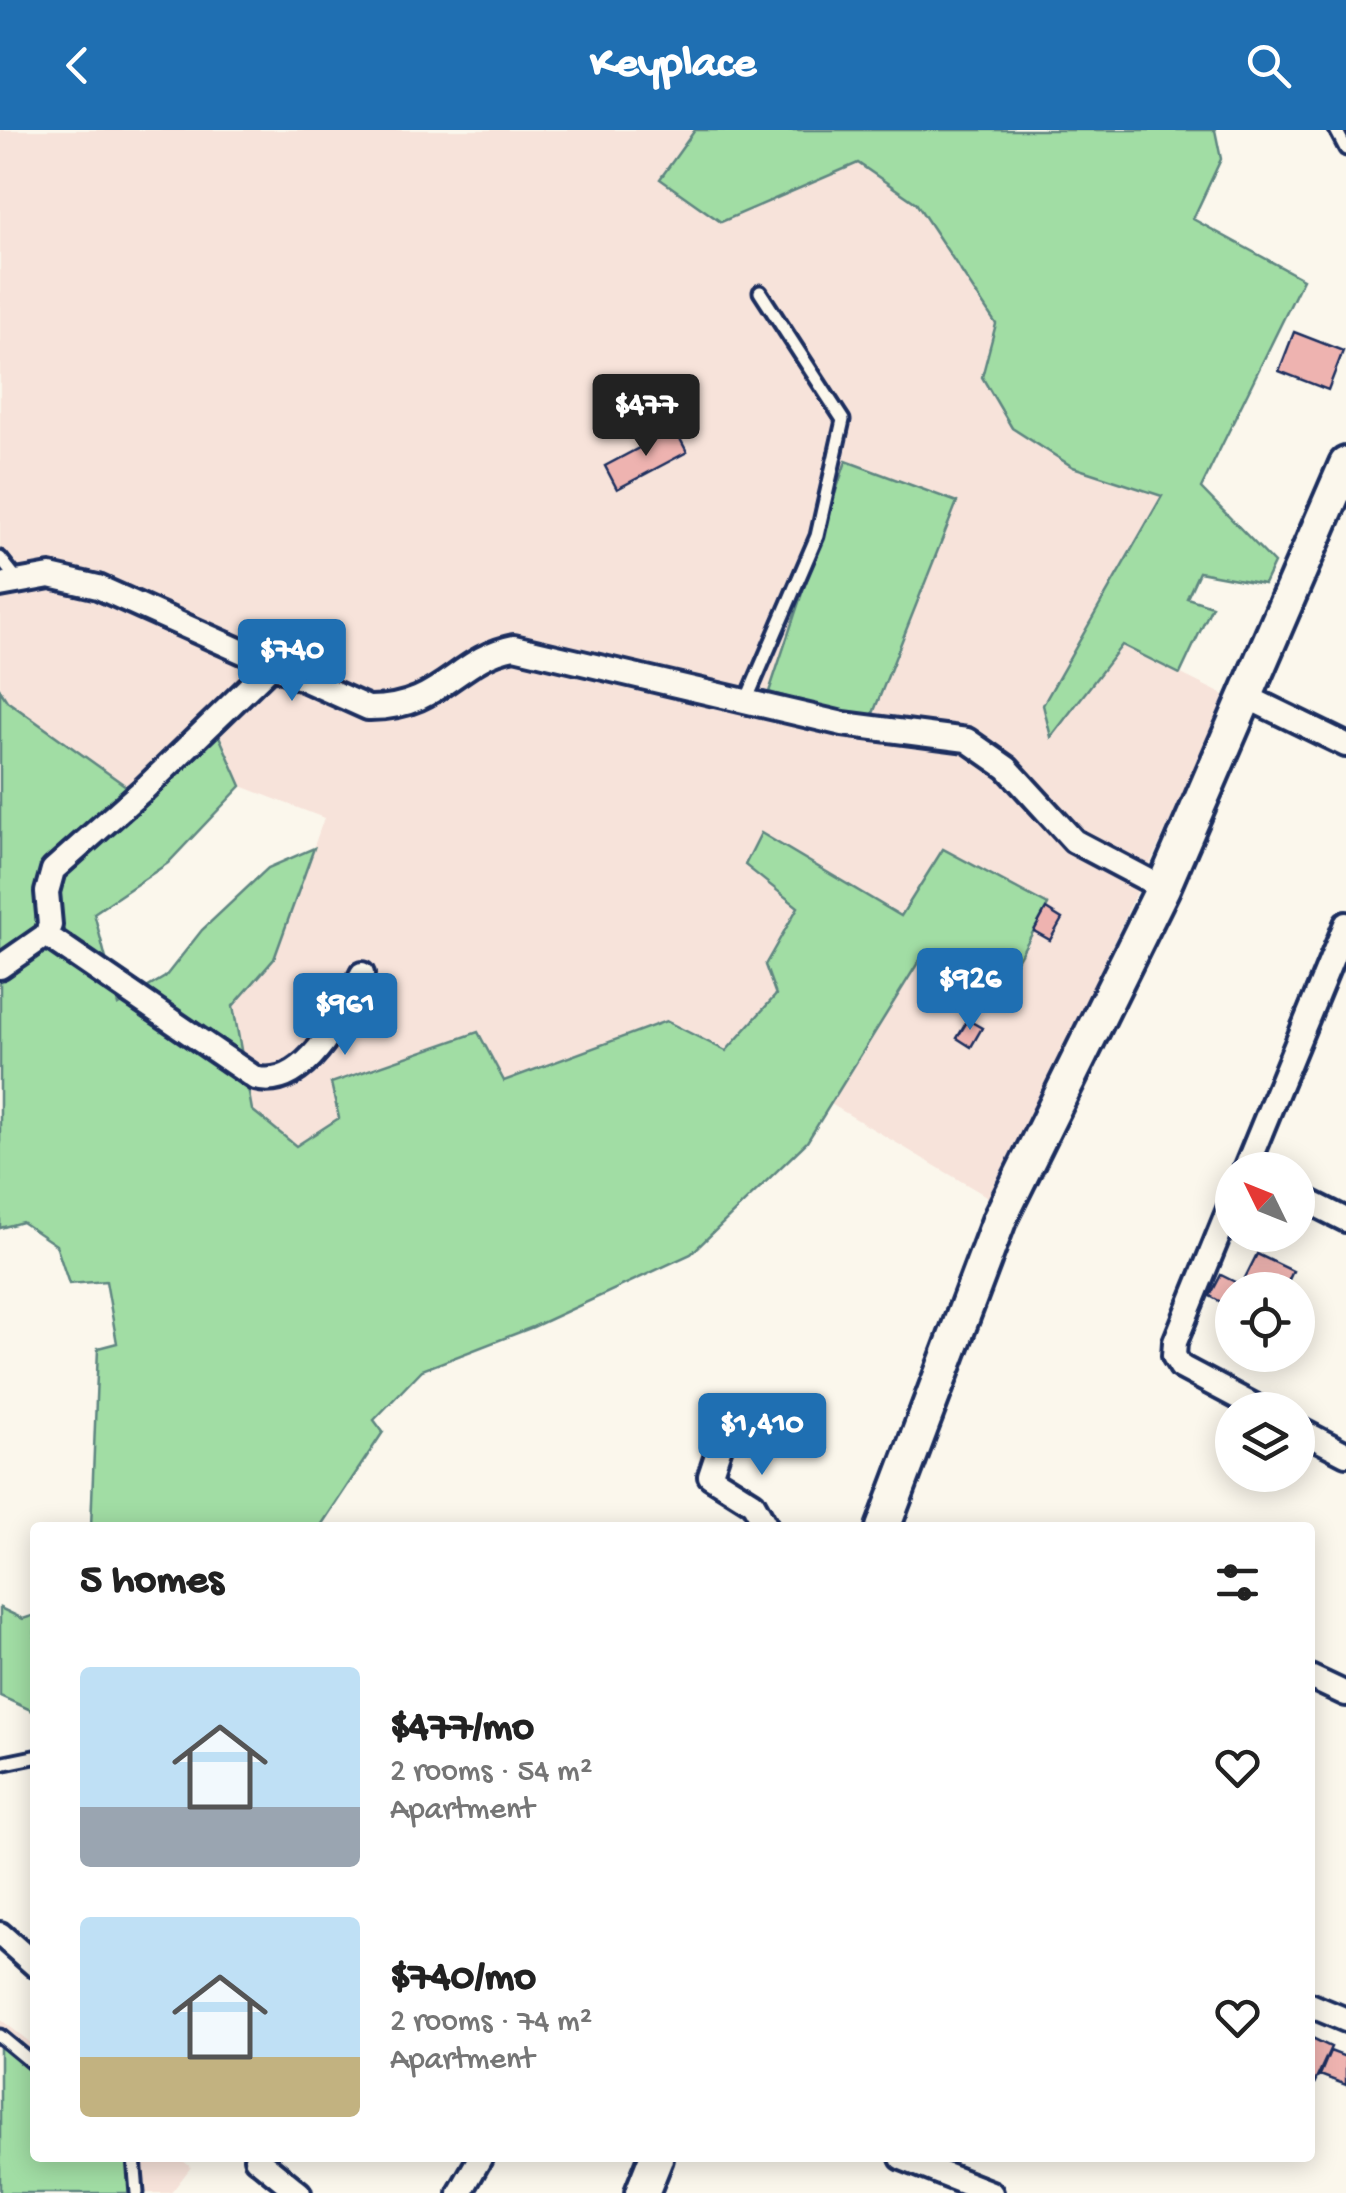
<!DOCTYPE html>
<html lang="en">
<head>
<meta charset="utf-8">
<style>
  :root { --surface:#fff; --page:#f2f2f2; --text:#222; --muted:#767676; --accent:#1f6fb2 }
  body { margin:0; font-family:"Gochi Hand",sans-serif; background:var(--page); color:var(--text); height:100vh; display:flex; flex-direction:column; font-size:38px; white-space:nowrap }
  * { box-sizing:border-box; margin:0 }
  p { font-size:32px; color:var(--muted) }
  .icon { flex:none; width:55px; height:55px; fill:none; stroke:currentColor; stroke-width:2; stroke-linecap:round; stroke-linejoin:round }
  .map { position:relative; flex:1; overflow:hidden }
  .side { position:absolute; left:30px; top:1392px; width:1285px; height:640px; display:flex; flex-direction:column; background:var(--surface); border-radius:10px; box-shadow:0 5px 25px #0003 }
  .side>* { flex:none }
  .needle { width:65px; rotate:313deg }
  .tools { position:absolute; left:1215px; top:1022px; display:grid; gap:20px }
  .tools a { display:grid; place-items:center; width:100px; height:100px; border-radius:50%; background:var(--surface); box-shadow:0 5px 25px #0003; font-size:50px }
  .price { position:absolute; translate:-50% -85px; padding:0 22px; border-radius:10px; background:var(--accent); color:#fff; font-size:32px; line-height:65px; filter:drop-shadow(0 2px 5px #0008) }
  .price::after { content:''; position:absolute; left:50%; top:60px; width:30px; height:22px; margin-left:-15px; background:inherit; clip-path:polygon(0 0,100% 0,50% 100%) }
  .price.current { background:#222; color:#fff }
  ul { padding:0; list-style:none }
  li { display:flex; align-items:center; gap:30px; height:250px; padding:0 50px }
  li span { display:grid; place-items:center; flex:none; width:280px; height:200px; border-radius:10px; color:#555 }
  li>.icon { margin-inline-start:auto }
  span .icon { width:120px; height:120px; fill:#fffc; stroke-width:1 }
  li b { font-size:42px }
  h2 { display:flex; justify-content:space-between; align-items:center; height:120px; padding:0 50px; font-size:42px }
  header { display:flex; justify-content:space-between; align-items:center; height:130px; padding:0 50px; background:var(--accent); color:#fff; font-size:45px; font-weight:800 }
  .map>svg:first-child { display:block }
  .built { fill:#f7e3da }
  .green { fill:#a1dda4; stroke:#5e8681; stroke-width:2.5 }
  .building { fill:#eeb3b0; stroke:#1b2f5e; stroke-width:2.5 }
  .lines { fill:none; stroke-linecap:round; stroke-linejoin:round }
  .lane-casing { stroke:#1b2f5e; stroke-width:19 }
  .street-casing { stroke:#1b2f5e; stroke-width:30 }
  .secondary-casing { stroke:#1b2f5e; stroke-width:40 }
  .lane { stroke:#fbf7ec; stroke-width:11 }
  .street { stroke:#fbf7ec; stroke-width:22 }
  .secondary { stroke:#fbf7ec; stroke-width:32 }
</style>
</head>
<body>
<header><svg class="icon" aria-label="back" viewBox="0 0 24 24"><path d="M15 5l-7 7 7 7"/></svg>Keyplace<svg class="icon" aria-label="search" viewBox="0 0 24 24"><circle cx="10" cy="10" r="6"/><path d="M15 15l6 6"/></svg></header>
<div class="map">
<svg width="1346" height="2063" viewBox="0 0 1346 2063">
  <rect width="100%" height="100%" fill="#fbf7ec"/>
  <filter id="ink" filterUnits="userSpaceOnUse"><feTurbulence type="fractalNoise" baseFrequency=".01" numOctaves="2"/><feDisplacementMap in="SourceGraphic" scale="20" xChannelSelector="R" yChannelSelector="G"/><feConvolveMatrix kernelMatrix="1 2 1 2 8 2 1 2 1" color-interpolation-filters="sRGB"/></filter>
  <g filter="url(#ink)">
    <path class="built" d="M0,0H695L660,49L720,92L859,33L916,72L996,194L982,247L1073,337L1162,366L1043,575L1051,606L1122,515L1228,567L993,1070L829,973L919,831L937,822L943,719L901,786L760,704L745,735L798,777L765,835L776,865L725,921L666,891L503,951L477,902L331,954L339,988L296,1016L252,980L233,876L274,829L324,688L241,656L218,606L126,656L7,571L0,560Z
      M0,1889L35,1916V2028H179L191,2037L171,2063H0Z"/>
    <path class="green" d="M695,0H1215L1221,29L1193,89L1303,149L1201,358L1274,433L1264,454L1199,442L1187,468L1212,476L1180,544L1122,515L1051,607L1043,575L1162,366L1073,337L1012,298L982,247L996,194L916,73L858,33L721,92L660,49Z
      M846,331L957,372L870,591L769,562Z
      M0,560L7,571L126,656L219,606L241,656L168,733L94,783L118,875L165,847L202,800L268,738L314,718L274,829L233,876L252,980L296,1016L339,988L331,953L478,902L504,951L666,891L726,921L776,865L765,835L798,777L745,735L761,703L901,786L943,719L1048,775L999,863L938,822L919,831L807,1012L691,1124L533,1197L422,1240L374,1290L383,1302L320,1397H91L98,1218L117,1213L106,1151L69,1154L56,1115L22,1092L0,1098Z
      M0,1478L23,1489L35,1485V1582L0,1566Z
      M0,1909L35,1938V2028H128L131,2063H0Z"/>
    <path class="building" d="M1294,202L1343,221L1328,260L1279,241Z
      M675,299L687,322L617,359L605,336Z
      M1046,779L1062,789L1050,810L1034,801Z
      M968,890L982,898L971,917L957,908Z
      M1257,1124L1293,1141L1284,1160H1270L1245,1148Z
      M1221,1145L1251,1160H1232V1178L1210,1166Z
      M1310,1907L1331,1917L1310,1963Z
      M1330,1921L1346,1927V1955L1320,1945Z"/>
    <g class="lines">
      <defs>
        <path id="lane" d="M1336,0L1346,19
          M0,428L19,452
          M746,571L817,406L843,290L760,162
          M0,1634L34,1627
          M0,1906L35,1935
          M134,2028L137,2063"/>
        <path id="street" d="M0,455L50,446L98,457L368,578C441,579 456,528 514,517L843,594L967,610L1007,638L1074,711L1163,758
          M1245,566L1346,615
          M46,805L255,948C307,962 343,882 362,844
          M0,837L46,805L50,795L47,762L53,740L144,659L272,535
          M1245,1040L1346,794
          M1298,1066L1346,1090
          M1232,1072L1175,1212L1174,1226L1181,1237L1262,1280
          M1298,1299L1346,1324
          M723,1307L710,1346L753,1373L767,1398
          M1310,1547L1346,1564
          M0,1804L35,1835
          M1310,1875L1346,1890
          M256,2028L299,2063
          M902,2028L991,2063
          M460,2063L480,2028"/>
        <path id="secondary" d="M883,1398L1000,1088L1163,758L1346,334
          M642,2063L656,2028"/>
      </defs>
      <use href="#lane" class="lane-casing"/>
      <use href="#street" class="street-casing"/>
      <use href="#secondary" class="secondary-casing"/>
      <use href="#lane" class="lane"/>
      <use href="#street" class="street"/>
      <use href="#secondary" class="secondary"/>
    </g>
  </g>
</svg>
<div class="tools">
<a><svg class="needle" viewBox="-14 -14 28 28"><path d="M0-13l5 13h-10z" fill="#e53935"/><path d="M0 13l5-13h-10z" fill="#767676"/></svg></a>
<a><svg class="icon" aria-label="locate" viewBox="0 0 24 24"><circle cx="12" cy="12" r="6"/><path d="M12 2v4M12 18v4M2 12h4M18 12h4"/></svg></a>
<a><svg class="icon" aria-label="layers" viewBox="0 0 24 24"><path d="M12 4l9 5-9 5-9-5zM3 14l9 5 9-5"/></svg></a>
</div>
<b class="price current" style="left:646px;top:329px">$477</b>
<b class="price" style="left:292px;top:574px">$740</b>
<b class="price" style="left:970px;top:903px">$926</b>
<b class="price" style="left:345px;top:928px">$961</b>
<b class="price" style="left:762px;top:1348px">$1,410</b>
<section class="side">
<h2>5 homes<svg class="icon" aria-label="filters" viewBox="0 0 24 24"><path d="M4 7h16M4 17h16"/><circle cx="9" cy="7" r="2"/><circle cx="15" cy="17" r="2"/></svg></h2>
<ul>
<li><span style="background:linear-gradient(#bfe0f5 70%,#9aa5b1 0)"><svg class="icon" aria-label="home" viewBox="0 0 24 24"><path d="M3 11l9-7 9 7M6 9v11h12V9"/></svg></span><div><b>$477/mo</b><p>2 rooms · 54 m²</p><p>Apartment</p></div><svg class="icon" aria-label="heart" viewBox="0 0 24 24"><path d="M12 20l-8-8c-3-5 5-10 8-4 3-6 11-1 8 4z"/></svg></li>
<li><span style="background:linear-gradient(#bfe0f5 70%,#c2b280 0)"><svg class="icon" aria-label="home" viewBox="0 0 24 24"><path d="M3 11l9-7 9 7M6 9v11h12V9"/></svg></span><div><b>$740/mo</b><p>2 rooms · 74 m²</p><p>Apartment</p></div><svg class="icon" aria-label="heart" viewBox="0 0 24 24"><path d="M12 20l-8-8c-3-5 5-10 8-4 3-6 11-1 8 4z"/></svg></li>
</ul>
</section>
</div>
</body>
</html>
